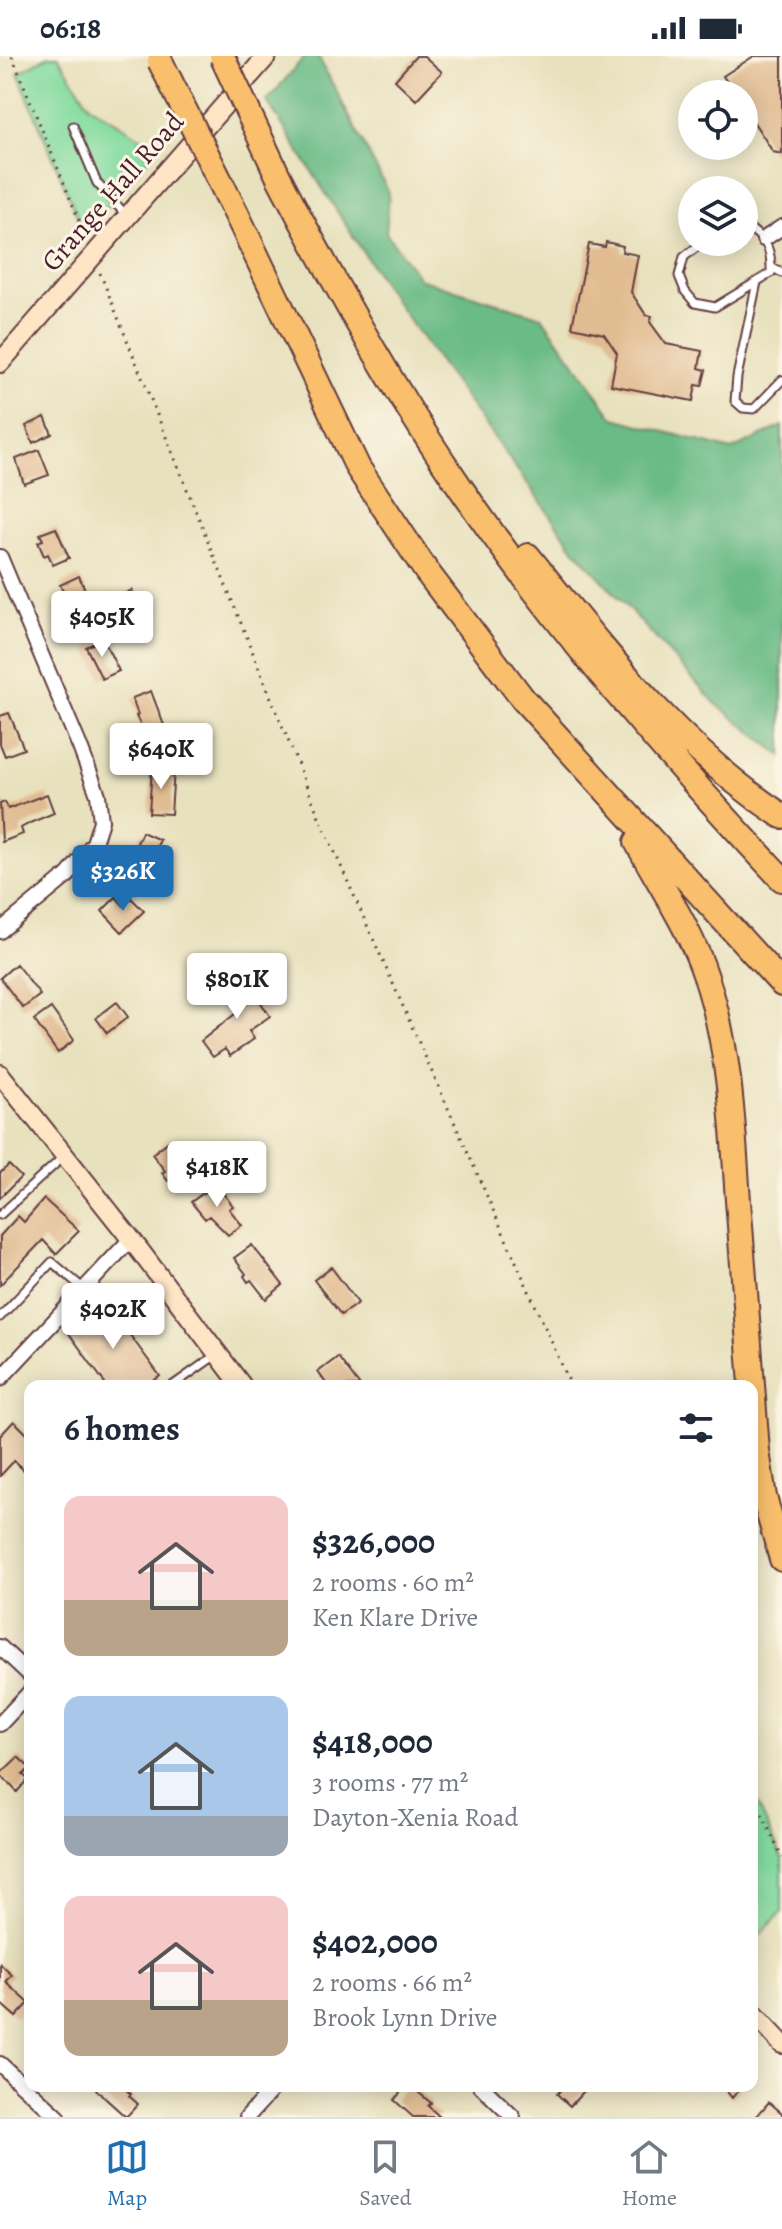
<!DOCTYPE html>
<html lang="en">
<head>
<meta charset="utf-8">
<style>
  :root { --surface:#fff; --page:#f6f6f7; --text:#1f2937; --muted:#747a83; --line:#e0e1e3; --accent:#1f6fb2 }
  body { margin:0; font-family:Alegreya,serif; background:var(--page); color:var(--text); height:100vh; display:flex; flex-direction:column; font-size:30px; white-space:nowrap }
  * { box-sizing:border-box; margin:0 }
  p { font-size:26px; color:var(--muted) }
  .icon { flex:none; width:44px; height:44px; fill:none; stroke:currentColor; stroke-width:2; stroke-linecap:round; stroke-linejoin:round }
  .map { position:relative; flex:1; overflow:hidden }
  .drawer { position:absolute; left:24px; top:1324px; width:734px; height:712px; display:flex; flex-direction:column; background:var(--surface); border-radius:16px; box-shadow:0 4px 20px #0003 }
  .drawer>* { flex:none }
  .fabs { position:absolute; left:678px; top:24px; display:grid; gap:16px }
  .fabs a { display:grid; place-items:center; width:80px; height:80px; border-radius:50%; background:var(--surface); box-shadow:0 4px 20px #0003; font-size:40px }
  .price { position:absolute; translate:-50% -68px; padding:0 18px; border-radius:8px; background:#fff; color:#222; font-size:26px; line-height:52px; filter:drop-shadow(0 2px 4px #0008) }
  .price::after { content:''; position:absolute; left:50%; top:48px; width:24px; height:18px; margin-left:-12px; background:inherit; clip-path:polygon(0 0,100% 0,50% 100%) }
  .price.active { background:var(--accent); color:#fff }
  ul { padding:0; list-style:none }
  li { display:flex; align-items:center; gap:24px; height:200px; padding:0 40px }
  li span { display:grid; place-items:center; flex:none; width:224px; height:160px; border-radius:16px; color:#555 }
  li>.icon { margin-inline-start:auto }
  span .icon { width:96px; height:96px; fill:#fffc; stroke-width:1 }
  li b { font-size:34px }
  h2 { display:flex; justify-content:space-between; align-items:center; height:96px; padding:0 40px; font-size:34px }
  .status { display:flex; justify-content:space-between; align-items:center; height:56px; padding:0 40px; background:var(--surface); direction:ltr }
  .status svg { height:22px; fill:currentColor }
  .tab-bar { display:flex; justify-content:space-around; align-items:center; height:112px; border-top:2px solid var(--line); background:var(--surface); font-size:22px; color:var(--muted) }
  .tab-bar a { display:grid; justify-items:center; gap:4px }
  .tab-bar .active { color:var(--accent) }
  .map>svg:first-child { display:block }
  .green { fill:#83dba0; stroke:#667d66; stroke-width:2 }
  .forest { fill:#6abb86; stroke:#5a6d58; stroke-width:2 }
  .building { fill:#e1bc92 }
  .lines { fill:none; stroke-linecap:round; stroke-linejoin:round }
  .service-casing { stroke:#623c41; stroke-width:11 }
  .minor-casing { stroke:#623c41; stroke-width:18 }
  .secondary-casing { stroke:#623c41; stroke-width:22 }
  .motorway-casing { stroke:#623c41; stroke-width:28 }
  .path { stroke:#623c41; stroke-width:3; stroke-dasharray:2 6; stroke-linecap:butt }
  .service { stroke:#fff; stroke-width:7 }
  .minor { stroke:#fff; stroke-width:14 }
  .secondary { stroke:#fde5c5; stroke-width:18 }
  .motorway { stroke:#f9bf6d; stroke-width:24 }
  .motorway-bridge-casing { stroke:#623c41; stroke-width:28; stroke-linecap:butt }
  .motorway-bridge { stroke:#f9bf6d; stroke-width:24 }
  .labels { text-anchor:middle; stroke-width:6; stroke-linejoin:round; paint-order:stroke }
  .street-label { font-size:28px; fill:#4a1f2b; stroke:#fcf5e5 }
</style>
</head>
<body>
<div class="status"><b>06:18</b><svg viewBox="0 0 49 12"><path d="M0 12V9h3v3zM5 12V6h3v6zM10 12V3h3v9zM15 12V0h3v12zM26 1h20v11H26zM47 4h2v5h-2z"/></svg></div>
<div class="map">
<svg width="782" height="2061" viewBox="0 0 782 2061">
  <rect width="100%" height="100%" fill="#fcf5e5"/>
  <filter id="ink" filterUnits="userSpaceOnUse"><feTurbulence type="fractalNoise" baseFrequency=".0125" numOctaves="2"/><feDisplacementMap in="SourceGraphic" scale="16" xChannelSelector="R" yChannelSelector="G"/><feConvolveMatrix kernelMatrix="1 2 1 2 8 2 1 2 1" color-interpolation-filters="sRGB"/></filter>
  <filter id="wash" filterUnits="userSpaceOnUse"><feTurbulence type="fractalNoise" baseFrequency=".006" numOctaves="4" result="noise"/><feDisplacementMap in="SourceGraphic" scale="32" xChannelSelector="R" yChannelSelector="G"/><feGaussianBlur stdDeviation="1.8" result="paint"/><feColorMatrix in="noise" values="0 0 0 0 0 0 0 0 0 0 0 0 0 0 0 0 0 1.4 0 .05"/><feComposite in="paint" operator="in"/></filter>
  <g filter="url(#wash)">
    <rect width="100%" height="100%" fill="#e8e1bd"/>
    <path class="green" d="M49,0H58L89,49L157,92L84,177L18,17Z
      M752,1736L782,1802V1856L752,1887Z"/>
    <path class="forest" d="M305,0H318L389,137L386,177L420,223L542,261L614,362L732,394L782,370V700L715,647L576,495L388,235L267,45Z"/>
    <g id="blocks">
      <path class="building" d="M416,0H424L442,16L416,44L395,24Z
        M754,0H782V98L773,96L744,51V38H735L723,20Z
        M606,186L623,190L622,196L638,199L631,236L646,259L652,260L650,266L666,288L702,295L699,312L706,314L702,330L696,329L693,345L611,329L617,297L604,278L572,271L589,188L605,191Z
        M45,361L52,378L33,387L26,370Z
        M39,394L49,419L24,428L16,403Z
        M56,472L69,502L53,509L48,498L44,500L38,486L43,484L40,478Z
        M79,520L95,556L73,566L62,543L66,541L60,529Z
        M132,534L139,551L122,558L115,542Z
        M137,559L144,573L128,581L121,566Z
        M103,583L119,615L102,623L86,591Z
        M151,635L168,680L149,687L136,660L138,659L132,642Z
        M9,657L24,693L5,700L0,688V660Z
        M152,711L174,713L171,758L149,757Z
        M47,738L54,757L30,767L21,772L23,778L2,786L0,748L5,746L8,753Z
        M142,776L160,784L153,798L166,804L158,822L127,809Z
        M116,841L124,850L131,842L144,855L122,876L102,855Z
        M16,908L40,939L23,952L0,922Z
        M242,919L270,960L249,975L254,983L230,1000L225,993L213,1001L201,985L240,954L224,932Z
        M117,946L128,961L107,977L96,962Z
        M51,952L74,984L58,997L34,964Z
        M169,1085L178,1096L184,1091L200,1114L186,1125L180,1117L168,1125L162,1117L165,1115L152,1098Z
        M9,1109L21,1121L0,1142V1117Z
        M216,1128L233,1150L229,1153L242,1169L228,1179L209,1160L205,1163L191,1146Z
        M44,1143L79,1175L56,1198L43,1184L0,1229V1180L18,1160L24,1166Z
        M252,1189L283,1229L266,1243L251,1224L248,1226L244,1220L246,1218L234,1202Z
        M331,1211L358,1247L341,1259L314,1224Z
        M107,1248L160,1320L147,1330H107L68,1276Z
        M338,1301L360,1330H328L318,1316Z
        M14,1365L30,1381V1420L14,1405L0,1420V1380Z
        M18,1701L30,1712L23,1719L28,1723L17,1736L0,1718Z
        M0,1908L12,1919L6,1926L29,1947L16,1961L0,1947Z
        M99,2030H128L125,2033L131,2038L129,2040L138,2048L126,2061L96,2034Z
        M406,2030H411L431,2047L428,2050L440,2061H413L394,2044Z
        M561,2030H580L585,2034L570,2050L557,2038L562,2032Z
        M722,2030H742L732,2042Z
        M769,2046L782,2057V2061H756Z"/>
    </g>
  </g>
  <g filter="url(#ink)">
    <use href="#blocks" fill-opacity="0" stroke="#623c41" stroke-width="2"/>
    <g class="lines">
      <defs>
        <path id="service" d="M73,70L97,127L126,159
          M703,186L684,201L679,220L685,235L695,247L715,251L771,217C772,190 765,183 744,168
          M771,211L782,217
          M757,226L737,321L735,345L743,352L754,353L782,324
          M0,1159L63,1101
          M0,1261L52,1206L84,1233
          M172,1330L216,1299"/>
        <path id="minor" d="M764,183L782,171
          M0,501L80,691L98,739L101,765L94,787L68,819L0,875
          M0,1323L131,1183
          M0,1591L30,1619
          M0,1668L30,1636
          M0,2008L58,2061
          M481,2030L513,2061
          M247,2061L275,2030"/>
        <path id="secondary" d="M0,307L267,0
          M0,1018L131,1183L242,1330
          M752,1956L782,1988"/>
        <path id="motorway" d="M279,122C334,228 392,332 460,431C555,571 666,699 782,823
          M236,157L358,412L427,516L523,643L782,928
          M528,500C605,595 678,692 782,760
          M637,786C661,831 690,872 706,921C730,993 733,1070 738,1145C745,1228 751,1311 757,1395L764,1441L782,1503"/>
      </defs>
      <use href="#service" class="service-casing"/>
      <use href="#minor" class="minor-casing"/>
      <use href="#secondary" class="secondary-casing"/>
      <use href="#motorway" class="motorway-casing"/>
      <path class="path" d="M12,0L87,184
        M100,217L317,756L571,1330
        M752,1736L782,1802"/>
      <use href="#service" class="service"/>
      <use href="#minor" class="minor"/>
      <use href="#secondary" class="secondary"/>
      <use href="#motorway" class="motorway"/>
      <defs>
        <path id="motorway-bridge" d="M222,0L279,122
          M160,5L236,157"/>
      </defs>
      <use href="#motorway-bridge" class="motorway-bridge-casing"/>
      <use href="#motorway-bridge" class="motorway-bridge"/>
    </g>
  </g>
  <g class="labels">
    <g class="street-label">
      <text transform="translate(112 135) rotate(-49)" y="10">Grange Hall Road</text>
    </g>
  </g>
</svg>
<div class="fabs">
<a><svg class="icon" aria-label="locate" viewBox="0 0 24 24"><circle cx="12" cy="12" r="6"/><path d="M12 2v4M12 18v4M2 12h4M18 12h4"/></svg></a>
<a><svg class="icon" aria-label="layers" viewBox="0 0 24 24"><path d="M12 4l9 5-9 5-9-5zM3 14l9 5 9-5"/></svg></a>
</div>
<b class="price" style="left:102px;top:603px">$405K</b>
<b class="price" style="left:161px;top:735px">$640K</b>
<b class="price active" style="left:123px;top:857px">$326K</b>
<b class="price" style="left:237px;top:965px">$801K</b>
<b class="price" style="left:217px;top:1153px">$418K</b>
<b class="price" style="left:113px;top:1295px">$402K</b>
<section class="drawer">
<h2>6 homes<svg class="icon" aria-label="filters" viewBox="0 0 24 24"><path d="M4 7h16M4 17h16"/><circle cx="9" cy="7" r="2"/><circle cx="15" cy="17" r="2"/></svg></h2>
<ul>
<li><span style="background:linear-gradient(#f6c9c9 65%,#b9a48a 0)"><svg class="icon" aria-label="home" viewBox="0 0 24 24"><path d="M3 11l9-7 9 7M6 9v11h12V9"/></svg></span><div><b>$326,000</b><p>2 rooms · 60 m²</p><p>Ken Klare Drive</p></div></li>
<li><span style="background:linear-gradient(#a9c7e8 75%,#9aa5b1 0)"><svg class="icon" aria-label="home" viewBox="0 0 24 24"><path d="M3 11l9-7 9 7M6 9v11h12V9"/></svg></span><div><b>$418,000</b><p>3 rooms · 77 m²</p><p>Dayton-Xenia Road</p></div></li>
<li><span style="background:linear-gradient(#f6c9c9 65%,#b9a48a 0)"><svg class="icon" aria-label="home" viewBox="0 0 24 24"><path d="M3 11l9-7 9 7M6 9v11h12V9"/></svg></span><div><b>$402,000</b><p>2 rooms · 66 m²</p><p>Brook Lynn Drive</p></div></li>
</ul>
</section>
</div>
<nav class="tab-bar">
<a class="active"><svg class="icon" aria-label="map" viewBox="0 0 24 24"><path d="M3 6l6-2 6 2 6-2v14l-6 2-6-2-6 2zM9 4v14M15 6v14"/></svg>Map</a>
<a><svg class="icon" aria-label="saved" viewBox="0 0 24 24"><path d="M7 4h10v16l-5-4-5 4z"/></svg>Saved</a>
<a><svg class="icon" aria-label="home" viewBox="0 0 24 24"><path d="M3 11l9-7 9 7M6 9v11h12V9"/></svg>Home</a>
</nav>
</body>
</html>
